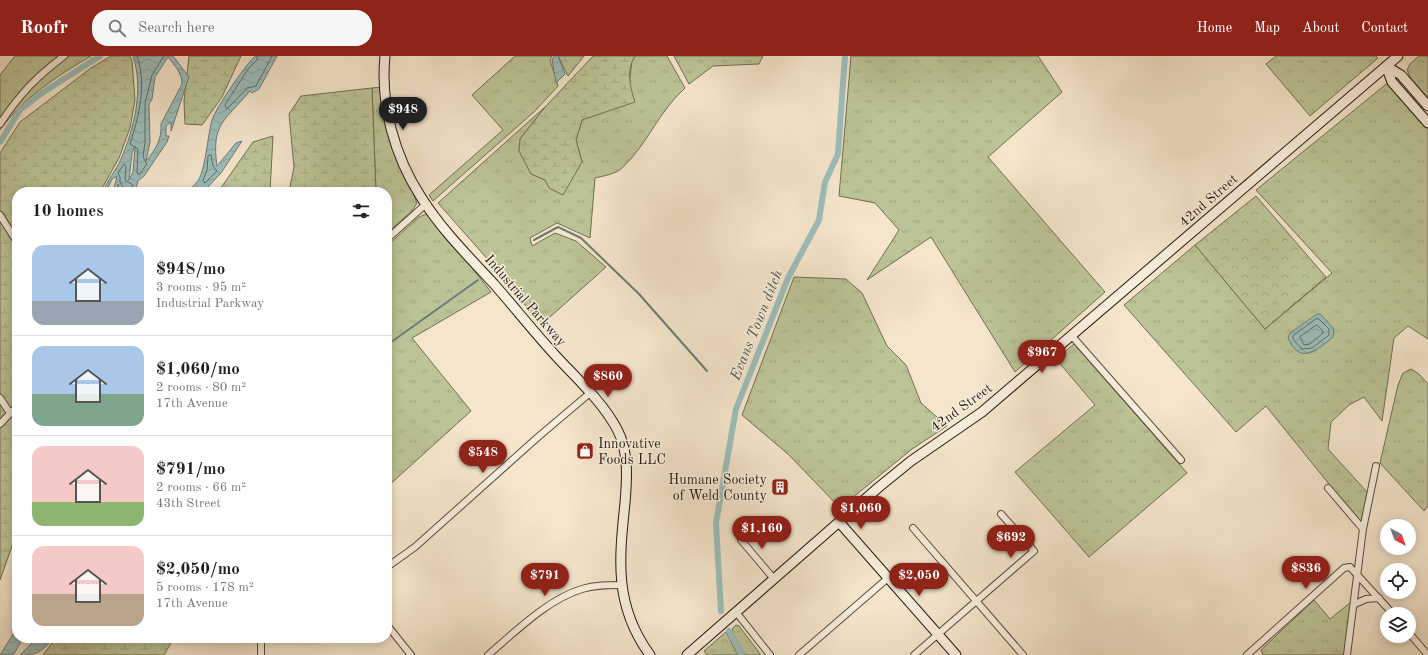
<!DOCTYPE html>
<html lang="en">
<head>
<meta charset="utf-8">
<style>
  :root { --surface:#fff; --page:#f6f6f6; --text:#202124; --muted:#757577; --line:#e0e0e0; --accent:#8f2418 }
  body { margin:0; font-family:"Old Standard TT",serif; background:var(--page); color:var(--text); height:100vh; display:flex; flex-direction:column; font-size:15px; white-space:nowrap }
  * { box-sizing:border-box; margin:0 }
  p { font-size:13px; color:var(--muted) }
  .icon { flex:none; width:22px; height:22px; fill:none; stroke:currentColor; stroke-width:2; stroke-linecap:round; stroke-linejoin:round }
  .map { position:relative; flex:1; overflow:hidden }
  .sheet { position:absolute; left:12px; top:131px; width:380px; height:456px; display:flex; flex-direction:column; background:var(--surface); border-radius:16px; box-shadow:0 2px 10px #0003 }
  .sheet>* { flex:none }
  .needle { width:26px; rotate:139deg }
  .fabs { position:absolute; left:1380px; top:463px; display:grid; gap:8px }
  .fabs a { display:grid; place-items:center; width:36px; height:36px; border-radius:50%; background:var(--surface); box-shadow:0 2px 10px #0003; font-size:20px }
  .price { position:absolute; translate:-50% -34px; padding:0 9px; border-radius:14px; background:var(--accent); color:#fff; font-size:13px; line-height:26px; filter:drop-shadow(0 1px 2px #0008) }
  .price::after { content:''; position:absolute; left:50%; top:24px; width:12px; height:9px; margin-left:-6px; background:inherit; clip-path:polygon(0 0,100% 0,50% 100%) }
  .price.selected { background:#222; color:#fff }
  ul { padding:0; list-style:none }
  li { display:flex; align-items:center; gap:12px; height:100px; padding:0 20px }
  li+li { border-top:1px solid var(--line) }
  li span { display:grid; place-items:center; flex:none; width:112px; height:80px; border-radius:12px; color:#555 }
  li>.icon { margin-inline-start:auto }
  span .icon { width:48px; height:48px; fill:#fffc; stroke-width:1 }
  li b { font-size:17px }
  h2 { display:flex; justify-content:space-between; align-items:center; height:48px; padding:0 20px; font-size:17px }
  header { display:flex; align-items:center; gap:24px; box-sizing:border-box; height:56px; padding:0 20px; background:var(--accent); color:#fff }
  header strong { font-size:19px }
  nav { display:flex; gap:22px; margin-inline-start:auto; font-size:14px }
  .search { width:280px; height:36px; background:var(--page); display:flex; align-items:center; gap:10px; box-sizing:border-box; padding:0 14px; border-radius:16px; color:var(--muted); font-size:15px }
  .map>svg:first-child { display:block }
  .grass { fill:url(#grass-tufts); stroke:#706e52 }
  .wetland { fill:url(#wetland-marsh); stroke:#706e52 }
  .park { fill:url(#park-crowns); stroke:#706e52 }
  .water { fill:url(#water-waves); stroke:#6c7c76; fill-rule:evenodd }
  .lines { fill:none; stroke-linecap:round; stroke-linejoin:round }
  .shore { stroke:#606c64; stroke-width:1 }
  .stream { stroke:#6c7c76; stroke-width:2 }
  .canal { stroke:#9cbebb; stroke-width:6 }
  .street-casing { stroke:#594c3d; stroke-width:8 }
  .secondary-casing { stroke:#25190e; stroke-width:11 }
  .street { stroke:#f8eedd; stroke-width:6 }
  .secondary { stroke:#f8eedd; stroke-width:9 }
  .labels { text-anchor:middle; stroke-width:3; stroke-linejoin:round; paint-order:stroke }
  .street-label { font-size:14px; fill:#25190e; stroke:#f8eedd }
  .poi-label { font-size:14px; fill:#25190e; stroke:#f8eedd; text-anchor:start }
  .water-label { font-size:15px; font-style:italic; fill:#4f534b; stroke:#f8eedd }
</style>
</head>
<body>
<header>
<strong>Roofr</strong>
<div class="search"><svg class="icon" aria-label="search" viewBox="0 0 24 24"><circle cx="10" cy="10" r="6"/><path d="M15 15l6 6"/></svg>Search here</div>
<nav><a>Home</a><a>Map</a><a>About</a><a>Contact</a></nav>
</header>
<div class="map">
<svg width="1428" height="599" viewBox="0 0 1428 599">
  <defs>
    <pattern id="grass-tufts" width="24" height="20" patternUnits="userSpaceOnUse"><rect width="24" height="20" fill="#bcc497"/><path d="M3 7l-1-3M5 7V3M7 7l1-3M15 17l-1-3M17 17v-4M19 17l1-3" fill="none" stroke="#a1a881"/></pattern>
    <pattern id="wetland-marsh" width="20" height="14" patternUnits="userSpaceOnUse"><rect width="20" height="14" fill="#bcc497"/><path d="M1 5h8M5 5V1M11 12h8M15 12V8" fill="none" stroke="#a1a881"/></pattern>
    <pattern id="park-crowns" width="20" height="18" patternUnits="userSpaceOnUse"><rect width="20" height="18" fill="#bcc497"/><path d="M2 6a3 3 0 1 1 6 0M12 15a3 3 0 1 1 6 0" fill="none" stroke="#a1a881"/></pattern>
    <pattern id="water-waves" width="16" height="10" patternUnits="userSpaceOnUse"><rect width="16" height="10" fill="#9cbebb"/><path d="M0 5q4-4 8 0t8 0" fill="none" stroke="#86a3a0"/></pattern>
  </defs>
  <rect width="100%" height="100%" fill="#f4e5cb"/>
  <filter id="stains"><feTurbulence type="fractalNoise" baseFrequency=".005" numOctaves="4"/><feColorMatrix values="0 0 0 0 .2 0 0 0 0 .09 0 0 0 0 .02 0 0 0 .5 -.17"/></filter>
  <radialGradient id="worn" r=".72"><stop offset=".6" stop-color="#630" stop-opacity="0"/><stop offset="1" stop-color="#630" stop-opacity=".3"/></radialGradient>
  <path class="grass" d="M15,0H91C57,20 23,42 0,74V19Z
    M515,0H552L550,4L558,30L535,55L433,145L429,139L503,74L472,39Z
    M635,0H667L685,32C659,55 647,89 622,112C616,118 603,120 595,122L590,182L557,167L530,182L532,190L555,177L576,185L606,211L541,269L498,215L438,147L546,50L520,83L531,118L546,124L582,106L576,84L582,64L629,30L632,4Z
    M674,0H763L759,8L713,10L689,28Z
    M851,0H1038L1062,36L988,101L1105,236L1015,316L931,181L867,224L899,174L875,147L839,140Z
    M1276,0H1376L1378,2L1310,60L1266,8Z
    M1419,0H1428V42L1410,21L1407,14L1410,8Z
    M1390,25L1428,69V283L1408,270L1394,282L1382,365L1364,341L1349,349L1331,366L1328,393L1367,436L1362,469L1266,350L1236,376L1124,249L1195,189L1265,273L1332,217L1256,134Z
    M381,31L390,81L417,147L412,155L387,177V136H376L372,32Z
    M426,158L433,162L491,236L412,282L471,355L387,431V190L419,161Z
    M794,221L846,223L862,237L887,290L906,309L921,347L947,370L912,393L840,452L789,399L742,359Z
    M1074,288L1187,417L1089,501L1015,416L1095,349L1056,303Z
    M1411,313L1419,318L1428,328V450L1424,455L1380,407L1398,329L1403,317Z
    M1314,544L1330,563L1351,546L1344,599H1263L1261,594Z
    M736,569L739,570L761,599H745L732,575L733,572Z
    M726,576L738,599H707L704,595Z"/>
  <path class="wetland" d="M111,0H130L132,5L135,44L130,72L119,102L100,136H17V413L12,421L17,440V476L0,524V97L20,66L91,12Z
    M189,0H241L222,41L202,69L185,68L184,45Z
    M558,0H584L568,20Z
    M593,0H635C626,14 630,31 635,46L582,64L576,84L582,106L563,139L549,132L545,124L531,118L519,95L520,83L546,50Z
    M372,32L376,136H289L294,111L289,58L301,40Z
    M273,80L270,136H218L253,86Z
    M56,582H174L164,599H43Z"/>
  <path class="park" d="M1256,140L1326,221L1265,273L1195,189Z"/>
  <path class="water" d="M133,0H173L189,21L171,75V66L166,70V80H169L167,86L144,120L138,125L135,136H119L118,128L117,136H113L117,120L112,123L106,136H103C107,124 116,115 121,103C134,73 144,33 133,0ZM168,1C175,10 182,17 182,28L161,68C162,83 156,93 146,105L150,86L149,48L152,43L155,21ZM135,90L133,116L129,124L132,97Z
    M255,0H277L259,33L252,37L250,35C225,65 211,67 217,110L236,87L242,85L221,117L203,136H186C190,133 194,130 197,126C205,118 208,77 212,64C217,50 244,11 255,0Z
    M554,0H558L565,18L556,27L552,4Z
    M1317,258H1320L1334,273L1333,281C1317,294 1300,310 1288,282L1290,277Z
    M17,572V582H23L14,598L0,599Z
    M37,582H53C42,596 37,599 20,599Z"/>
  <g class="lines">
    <path class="shore" d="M137,0C147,29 139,60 130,88L138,93L137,117L139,119L147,108L143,101L145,86V47L152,19L164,0
      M257,0V4L248,13L225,49L226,52H228L247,32L256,30L272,0
      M211,99L213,110L217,115L205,127L203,124L207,114L208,100Z
      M123,136V131L120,126V121L118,117L124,108L126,110L125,124L133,129L131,136
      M1318,262L1329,273V279L1312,292L1302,293L1293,283V280Z
      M1317,269L1323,275V277L1310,288L1304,289L1300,281Z"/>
    <path class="stream" d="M534,184L558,171L581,182L639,238L707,315
      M387,289L478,224"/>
    <path class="canal" d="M0,86L20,54L42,37L100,0
      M721,555L716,467L736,353L788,222L819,164L825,126L838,98L845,0
      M729,575L742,599"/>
    <defs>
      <path id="street" d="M0,68C19,39 36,21 64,0
        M0,159L17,186
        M387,183L426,148
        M1071,279L1181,404
        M0,342L10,357
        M0,368L17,350
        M1328,432L1363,473
        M749,465L741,484L774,523
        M913,472L1023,599
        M387,511L415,491L538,381L590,337
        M1355,548L1366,543L1379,542
        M736,556L770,599
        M387,569L411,599
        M1409,577L1428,599
        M261,599V582
        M488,599C515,576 548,543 582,533C595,529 608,529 622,529
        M799,599L888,522
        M914,599L1034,495L1001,458
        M1247,599L1344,512L1350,511L1393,558
        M1347,599L1363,473L1376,410"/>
      <path id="secondary" d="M385,0C380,49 395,101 421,141C441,173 469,201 494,228C515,252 534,276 555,299C576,322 602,345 617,373C629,395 627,423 625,447C619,504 614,550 650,599
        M1386,10L1392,26L1428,67
        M1386,10L1401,19L1428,50
        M839,466L956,599
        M687,599L879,431L911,405L982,356L1398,0"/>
    </defs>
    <use href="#street" class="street-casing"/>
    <use href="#secondary" class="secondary-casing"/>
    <use href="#street" class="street"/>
    <use href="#secondary" class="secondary"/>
  </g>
  <defs>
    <symbol id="shop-square" viewBox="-11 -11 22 22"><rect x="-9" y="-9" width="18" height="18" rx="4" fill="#8f2418" stroke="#f8eedd"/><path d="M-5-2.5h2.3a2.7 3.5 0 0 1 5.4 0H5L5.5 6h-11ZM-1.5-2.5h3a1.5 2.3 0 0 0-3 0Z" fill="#fff"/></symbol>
    <symbol id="building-square" viewBox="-11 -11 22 22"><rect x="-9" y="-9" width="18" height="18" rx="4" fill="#8f2418" stroke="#f8eedd"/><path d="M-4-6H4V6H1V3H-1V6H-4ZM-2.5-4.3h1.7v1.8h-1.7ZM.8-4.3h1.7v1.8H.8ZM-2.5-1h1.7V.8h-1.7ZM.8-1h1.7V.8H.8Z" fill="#fff"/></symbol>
  </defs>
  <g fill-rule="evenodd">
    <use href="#shop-square" x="575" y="385" width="20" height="20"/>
    <use href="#building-square" x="770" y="421" width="20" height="20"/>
  </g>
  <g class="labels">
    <g class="street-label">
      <text transform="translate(1208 144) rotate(-41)" y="5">42nd Street</text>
      <text transform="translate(526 244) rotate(49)" y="5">Industrial Parkway</text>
      <text transform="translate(961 351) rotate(-36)" y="5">42nd Street</text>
    </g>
    <g class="poi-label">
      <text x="598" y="392">Innovative<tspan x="598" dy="16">Foods LLC</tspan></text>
      <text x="767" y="428" text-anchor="end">Humane Society<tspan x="767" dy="16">of Weld County</tspan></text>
    </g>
    <g class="water-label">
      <text transform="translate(756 269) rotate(-68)" y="5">Evans Town ditch</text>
    </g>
  </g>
  <rect width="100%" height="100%" filter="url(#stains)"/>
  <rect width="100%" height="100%" fill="url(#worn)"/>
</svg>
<div class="fabs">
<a><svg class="needle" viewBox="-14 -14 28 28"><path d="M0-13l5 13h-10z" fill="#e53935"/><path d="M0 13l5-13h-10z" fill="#757577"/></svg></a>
<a><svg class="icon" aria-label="locate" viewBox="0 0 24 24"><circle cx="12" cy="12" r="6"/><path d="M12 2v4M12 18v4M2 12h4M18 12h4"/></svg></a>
<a><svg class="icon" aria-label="layers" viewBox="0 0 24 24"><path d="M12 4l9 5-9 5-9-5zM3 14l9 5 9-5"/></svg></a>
</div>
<b class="price selected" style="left:403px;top:75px">$948</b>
<b class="price" style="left:1042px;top:318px">$967</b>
<b class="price" style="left:608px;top:342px">$860</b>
<b class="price" style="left:483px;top:418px">$548</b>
<b class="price" style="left:861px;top:474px">$1,060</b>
<b class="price" style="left:762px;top:494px">$1,160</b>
<b class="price" style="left:1011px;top:503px">$692</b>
<b class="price" style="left:1306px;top:534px">$836</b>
<b class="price" style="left:545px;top:541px">$791</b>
<b class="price" style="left:919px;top:541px">$2,050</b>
<section class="sheet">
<h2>10 homes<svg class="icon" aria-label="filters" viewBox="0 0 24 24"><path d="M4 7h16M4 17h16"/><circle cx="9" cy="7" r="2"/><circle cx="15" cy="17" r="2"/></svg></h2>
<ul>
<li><span style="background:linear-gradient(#a9c7e8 70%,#9aa5b1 0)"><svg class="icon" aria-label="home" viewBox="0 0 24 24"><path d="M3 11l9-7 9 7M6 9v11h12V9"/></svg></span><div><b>$948/mo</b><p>3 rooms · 95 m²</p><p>Industrial Parkway</p></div></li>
<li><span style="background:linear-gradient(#a9c7e8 60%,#7fa58c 0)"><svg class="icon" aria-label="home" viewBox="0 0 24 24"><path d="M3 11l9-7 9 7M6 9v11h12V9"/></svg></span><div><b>$1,060/mo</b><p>2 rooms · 80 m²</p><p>17th Avenue</p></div></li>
<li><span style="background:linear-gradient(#f6c9c9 70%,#8fb573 0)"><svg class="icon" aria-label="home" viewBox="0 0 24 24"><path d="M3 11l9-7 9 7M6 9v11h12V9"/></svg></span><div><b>$791/mo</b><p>2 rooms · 66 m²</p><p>43th Street</p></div></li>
<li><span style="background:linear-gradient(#f6c9c9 60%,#b9a48a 0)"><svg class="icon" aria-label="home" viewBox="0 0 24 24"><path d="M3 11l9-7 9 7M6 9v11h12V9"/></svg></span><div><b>$2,050/mo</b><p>5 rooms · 178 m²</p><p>17th Avenue</p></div></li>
</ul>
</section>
</div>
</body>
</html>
